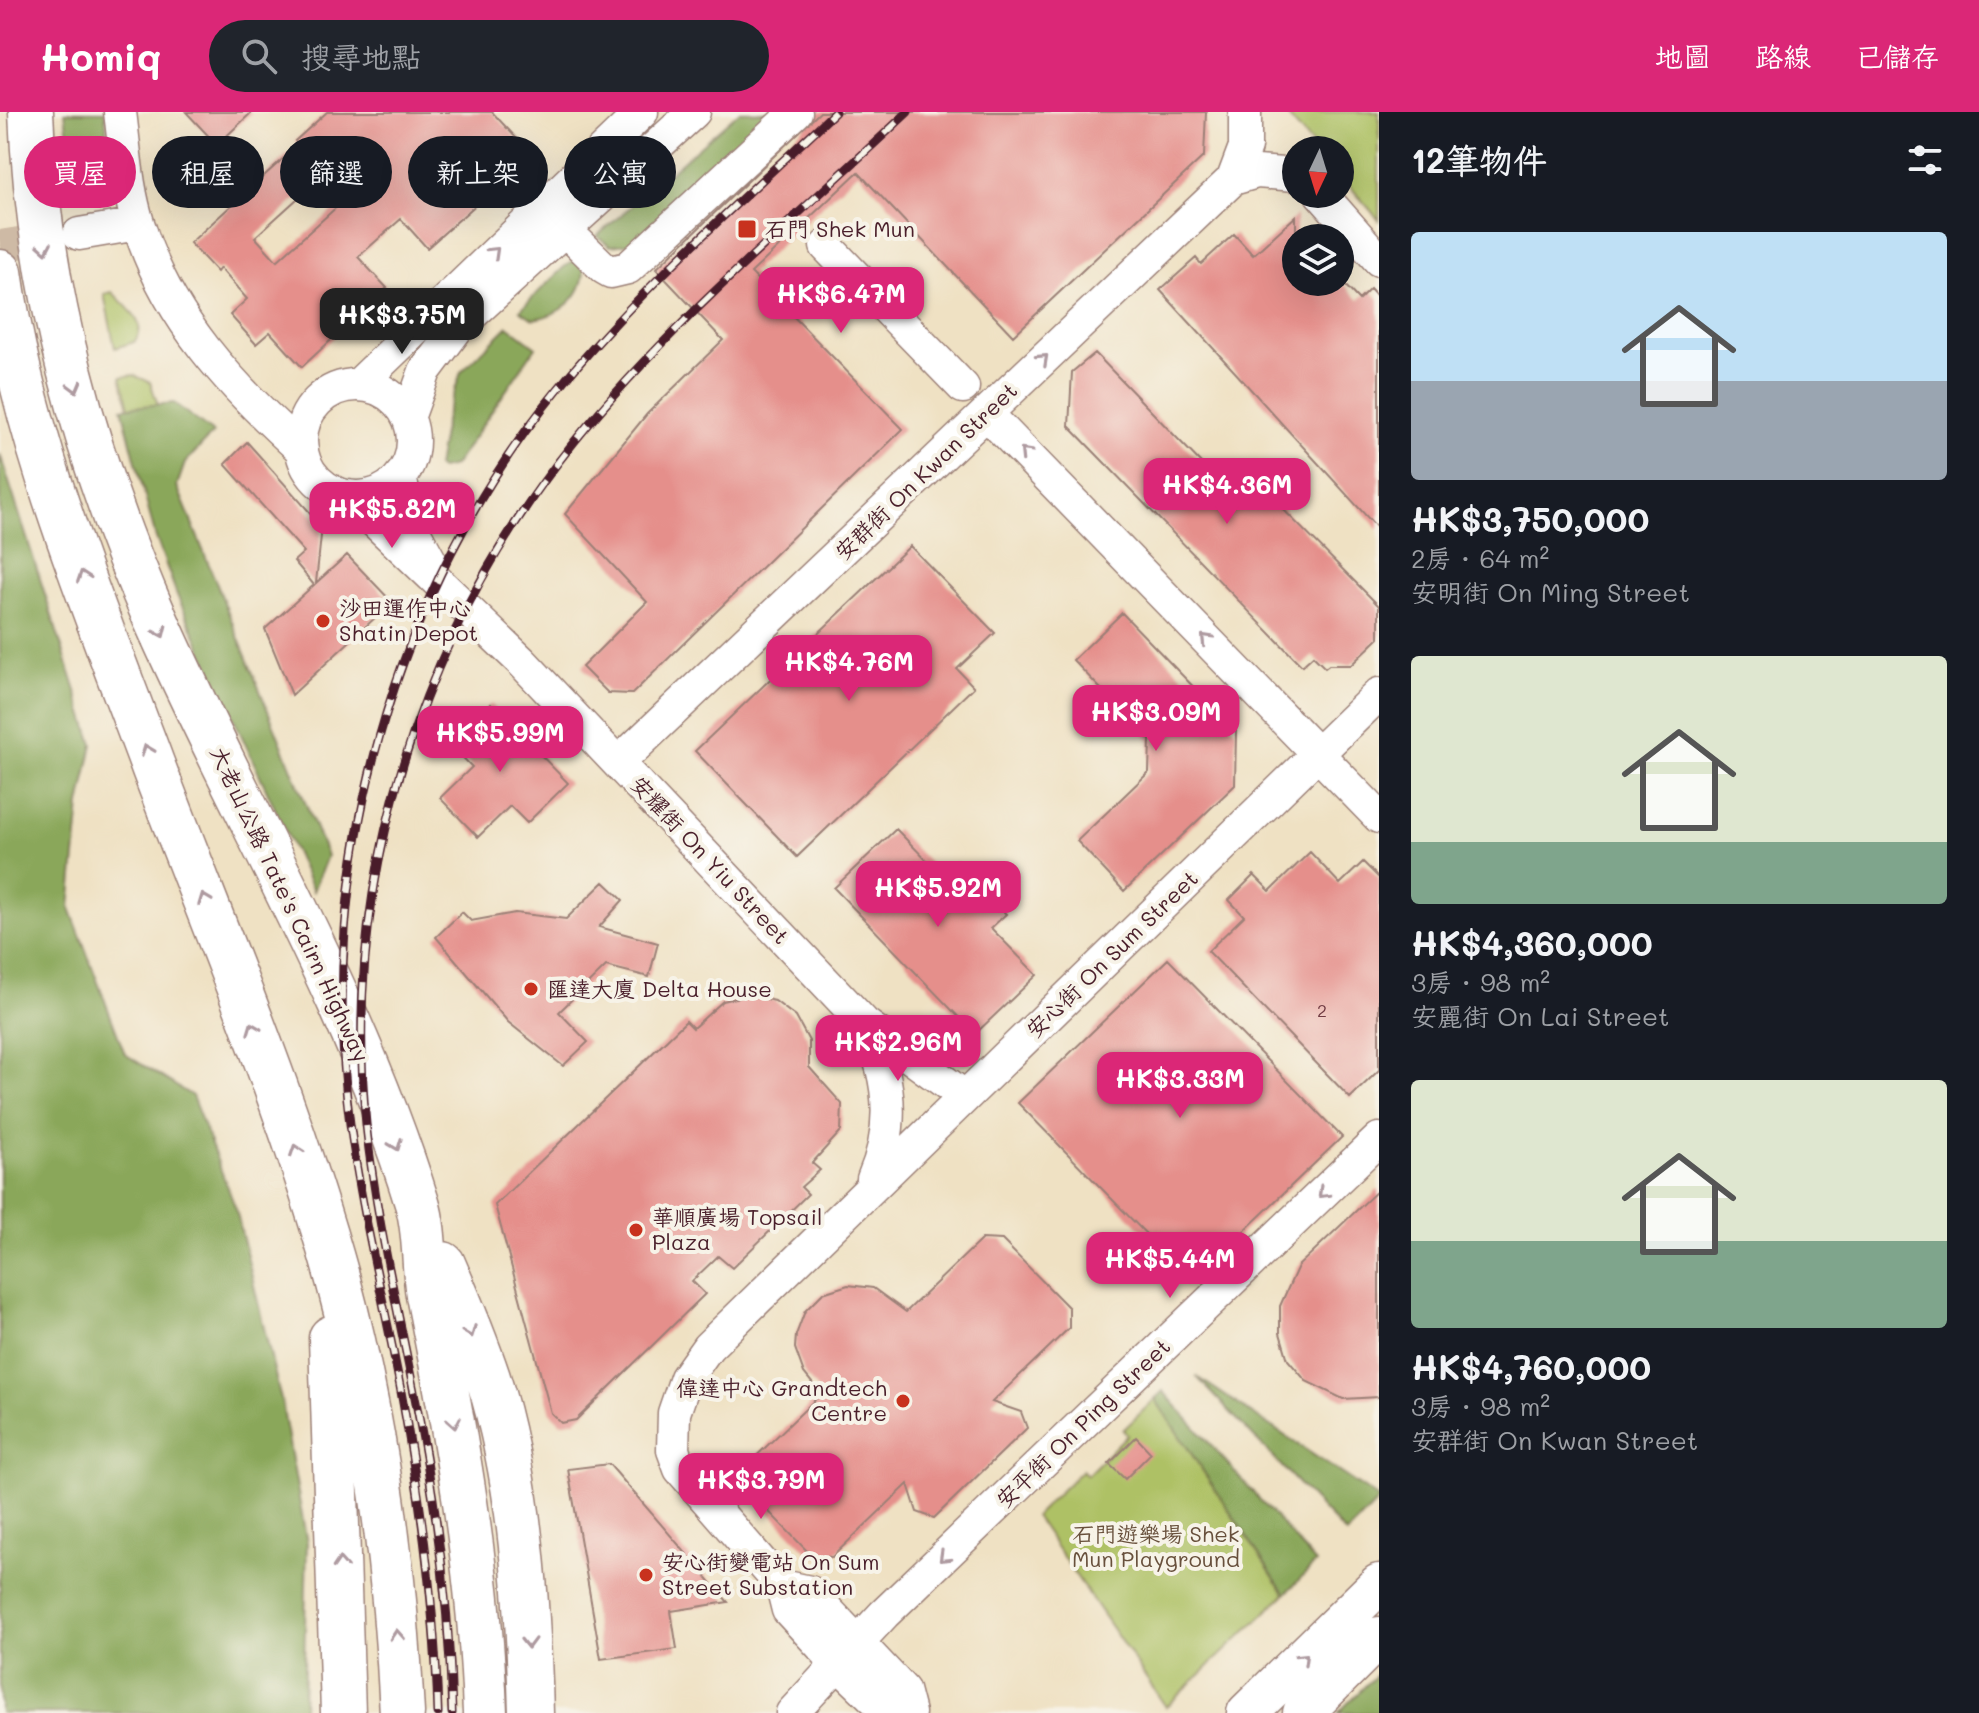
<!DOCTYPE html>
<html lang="zh-TW">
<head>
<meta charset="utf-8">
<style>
  :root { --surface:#171b24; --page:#20242c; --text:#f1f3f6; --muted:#9ea1a6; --accent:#db2777 }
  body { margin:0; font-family:Mali,"LXGW WenKai TC",sans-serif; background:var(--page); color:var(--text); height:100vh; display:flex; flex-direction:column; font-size:30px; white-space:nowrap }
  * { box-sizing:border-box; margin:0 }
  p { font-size:26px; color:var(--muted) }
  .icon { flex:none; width:44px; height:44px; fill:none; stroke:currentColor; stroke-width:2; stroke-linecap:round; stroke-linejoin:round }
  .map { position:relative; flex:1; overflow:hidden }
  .side { display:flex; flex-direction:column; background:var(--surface); width:600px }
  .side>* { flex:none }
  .top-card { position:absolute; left:24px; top:24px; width:760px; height:72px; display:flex; gap:16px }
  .needle { width:52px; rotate:184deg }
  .tools { position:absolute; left:1282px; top:24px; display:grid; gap:16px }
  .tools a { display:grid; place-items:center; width:72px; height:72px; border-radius:50%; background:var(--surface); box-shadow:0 8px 32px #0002; font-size:40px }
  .price { position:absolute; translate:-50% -68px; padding:0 18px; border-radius:16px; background:var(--accent); color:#fff; font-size:26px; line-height:52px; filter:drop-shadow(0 2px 4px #0008) }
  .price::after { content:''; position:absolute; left:50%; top:48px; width:24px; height:18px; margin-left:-12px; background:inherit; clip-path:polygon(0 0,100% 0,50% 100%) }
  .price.selected { background:#222; color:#fff }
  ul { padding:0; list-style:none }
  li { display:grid; align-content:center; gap:16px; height:424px; padding:0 32px }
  li span { display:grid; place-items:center; height:248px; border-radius:8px; color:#555 }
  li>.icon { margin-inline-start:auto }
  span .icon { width:144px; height:144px; fill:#fffc; stroke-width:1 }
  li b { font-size:34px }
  h2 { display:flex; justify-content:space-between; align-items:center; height:96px; padding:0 32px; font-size:34px }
  .tag { padding:0 28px; border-radius:36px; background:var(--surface); box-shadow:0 8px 32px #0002; font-size:28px; line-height:72px }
  .tag.selected { background:var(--accent); color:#fff }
  header { display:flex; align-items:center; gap:48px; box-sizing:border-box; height:112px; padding:0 40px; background:var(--accent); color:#fff }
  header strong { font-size:38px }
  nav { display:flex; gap:44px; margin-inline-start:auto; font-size:28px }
  .search { width:560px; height:72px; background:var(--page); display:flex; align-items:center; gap:20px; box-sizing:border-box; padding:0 28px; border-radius:44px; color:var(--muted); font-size:30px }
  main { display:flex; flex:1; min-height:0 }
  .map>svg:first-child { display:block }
  .green { fill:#aec165; stroke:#7c7048; stroke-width:2 }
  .forest { fill:#8aa75a; stroke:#6a6342; stroke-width:2 }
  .building { fill:#e58f8b; fill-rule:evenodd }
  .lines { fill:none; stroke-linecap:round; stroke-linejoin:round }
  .minor-tunnel { stroke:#cebaa5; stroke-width:32; stroke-dasharray:32 16; stroke-linecap:butt }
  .minor-casing { stroke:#9c8077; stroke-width:35 }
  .major-casing { stroke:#9c8077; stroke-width:43 }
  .highway-casing { stroke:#9c8077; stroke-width:47 }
  .minor { stroke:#fff; stroke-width:32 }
  .major { stroke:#fff; stroke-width:40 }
  .highway { stroke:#fff; stroke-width:44 }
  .rail-casing { stroke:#4a1f2b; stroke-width:9 }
  .rail { stroke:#f7f3e8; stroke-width:6; stroke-dasharray:18; stroke-linecap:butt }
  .oneway { stroke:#ae9aa0 }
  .poi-dot { fill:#c8321e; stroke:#f7f3e8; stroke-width:3 }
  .labels { text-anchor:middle; stroke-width:8; stroke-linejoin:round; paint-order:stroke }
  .number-label { font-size:18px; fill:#713b43 }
  .poi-label { font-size:22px; fill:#4a1f2b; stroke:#f7f3e8; text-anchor:start }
  .street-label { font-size:22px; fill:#4a1f2b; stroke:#f7f3e8 }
  .park-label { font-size:22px; fill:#68503c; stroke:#f7f3e8 }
</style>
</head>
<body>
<header>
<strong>Homiq</strong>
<div class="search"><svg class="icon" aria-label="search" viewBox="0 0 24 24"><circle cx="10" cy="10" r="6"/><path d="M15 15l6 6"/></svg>搜尋地點</div>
<nav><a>地圖</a><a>路線</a><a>已儲存</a></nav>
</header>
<main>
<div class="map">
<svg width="1379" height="1601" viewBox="0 0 1379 1601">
  <rect width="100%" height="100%" fill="#f7f3e8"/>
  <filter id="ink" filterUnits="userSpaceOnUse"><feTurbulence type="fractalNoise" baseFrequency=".0125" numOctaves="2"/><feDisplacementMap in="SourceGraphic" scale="16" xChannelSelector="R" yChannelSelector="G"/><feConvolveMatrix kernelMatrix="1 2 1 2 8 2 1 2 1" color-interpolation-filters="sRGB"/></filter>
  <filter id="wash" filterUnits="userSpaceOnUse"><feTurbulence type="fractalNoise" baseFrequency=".006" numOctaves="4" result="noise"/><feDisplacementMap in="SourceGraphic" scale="32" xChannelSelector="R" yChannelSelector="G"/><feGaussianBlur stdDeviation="1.8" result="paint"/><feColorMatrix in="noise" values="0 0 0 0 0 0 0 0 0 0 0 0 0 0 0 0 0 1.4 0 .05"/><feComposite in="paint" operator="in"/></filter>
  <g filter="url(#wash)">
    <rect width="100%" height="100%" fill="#efe1c3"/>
    <path class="green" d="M1284,0H1379V108L1340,63V38H1317Z
      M112,180C124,193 151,212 134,230L115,236L104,182Z
      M133,263L150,270L163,307L134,314L121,265Z
      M1155,1287L1285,1482L1166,1595L1035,1404L1082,1358L1087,1363L1127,1323L1123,1318Z"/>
    <path class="forest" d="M65,0H105C108,27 110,56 95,80L75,85Z
      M739,0H774L638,131L610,134L597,124Z
      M576,148L584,158C583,186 559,204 533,207L520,198L564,155Z
      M508,214L536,235L454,354L441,357L437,355L446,304L461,260Z
      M174,291L213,321L185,351L177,374L327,744L313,779L177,483L155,423L122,296Z
      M0,342L93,632L80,693L70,796L125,942L192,984L236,1097L282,1292L307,1431L303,1601H0Z
      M1196,1264L1379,1387V1388L1346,1422Z
      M1163,1279L1316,1451L1285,1482L1155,1287Z
      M1379,1560V1601H1338Z"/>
    <g id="blocks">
      <path class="building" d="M186,0H252L217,33Z
        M327,0H492L532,43L427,136L401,107L358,145L387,176L302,255L270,220L256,232L230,203L247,187L220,156L217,160L190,131L298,33L295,29ZM318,68L340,92L277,149L255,125Z
        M820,0H1206L1204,44L1013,224L858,60L751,161L903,317L632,582L608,581L582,555L647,490L565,402L647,302L723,228L656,157Z
        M1296,104V170H1342L1359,188L1370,177L1379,187V418L1160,178L1196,146L1201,152L1234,122L1253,143Z
        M1095,241L1232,383L1251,365L1379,494V526L1351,553H1329L1325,556L1313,544L1302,554L1069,314L1072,260Z
        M247,330L322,414L316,471L347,443L392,490L292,583L265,517L314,473L294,449L304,440L225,352Z
        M910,434L995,521L957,557L974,575L797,745L695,639Z
        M1122,501L1236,619L1235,673L1124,779L1077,729L1149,660L1150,628L1073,548Z
        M491,592L568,671L527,711L510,694L478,725L440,686L472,655L450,632Z
        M896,717L942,764L956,750L1006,802L991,816L1037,863L975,922L834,776Z
        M1310,740L1340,772L1363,750L1379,766V958L1350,986L1208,839L1244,804L1229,788L1254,763L1270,779Z
        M604,770L623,788L599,815L658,831L649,865L606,854L559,900L588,930L563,954L508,910L436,825L462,800L471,809L515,801L566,807Z
        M1168,847L1342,1025L1192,1169L1018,991Z
        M749,883L775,889L796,905L809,929V955L842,992L841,1019L812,1051L820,1058L801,1075L808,1082L732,1156L718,1144L692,1169L705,1182L576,1308L561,1311L551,1301L495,1093L686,909L693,916L723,889Z
        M1379,1077V1285L1343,1287L1306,1269L1288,1248L1280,1221V1194L1298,1154Z
        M982,1127L1002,1128L1069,1196V1216L992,1290L1021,1300L1027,1316L934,1406L917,1400L908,1372L832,1445L812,1444L745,1375V1355L821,1282L804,1261L795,1236L796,1223L805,1199L823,1181L848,1173L873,1176L906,1200Z
        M1136,1325L1151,1341L1125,1367L1109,1352Z
        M609,1352L728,1490L671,1499L677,1537L601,1547L568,1357Z"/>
    </g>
  </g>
  <g filter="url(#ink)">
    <use href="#blocks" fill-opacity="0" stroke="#9c8077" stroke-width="2"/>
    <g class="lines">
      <path class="minor-tunnel" d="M0,134L64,124"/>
      <defs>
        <path id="minor" d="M120,0C125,38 127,78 139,114C167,206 232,275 302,338
          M1233,67L1257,60L1296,63
          M1321,82L1379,148
          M565,118L604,156L611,160L628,156L796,0
          M79,122L138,112
          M826,134L963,275
          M358,273L642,0
          M301 329a56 56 0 1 1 112 0a56 56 0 1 1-112 0Z
          M987,302L1379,705
          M408,306L425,259L458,215L694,0
          M400,366L413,417L432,452
          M348,384L522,550L865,912L964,984
          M618,651L1233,67L1245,35V0
          M865,912C891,963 896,1015 873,1067
          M782,1474L810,1480L903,1578L909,1601
          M792,1601L884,1502L1379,1027
          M908,1601L885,1597L837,1551L788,1498L782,1474L680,1357L673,1338L674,1301L686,1266L708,1235L1379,582"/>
        <path id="major" d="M1247,1601L1379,1472
          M1303,1601L1379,1525"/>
        <path id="highway" d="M31,0C37,173 86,348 155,506C241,701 354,886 417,1091C426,1120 423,1153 428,1183C456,1322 480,1459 485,1601
          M0,160C24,331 94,495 154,657C218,826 290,994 338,1168C376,1310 395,1455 402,1601
          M443,1152C459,1189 475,1227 488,1266C521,1369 528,1493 531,1601
          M331,1226L343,1601"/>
      </defs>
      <use href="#minor" class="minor-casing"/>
      <use href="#major" class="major-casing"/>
      <use href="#highway" class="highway-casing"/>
      <use href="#minor" class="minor"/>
      <use href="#major" class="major"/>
      <use href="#highway" class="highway"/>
      <defs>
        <path id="rail" d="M438,1601C435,1491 420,1382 400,1274C383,1186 362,1100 350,1012C316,755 394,477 558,277C640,176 741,89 835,0
          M452,1601C450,1517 441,1432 427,1350C408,1237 378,1126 366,1012C342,768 421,520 574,330C671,210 796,106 908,0"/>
      </defs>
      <use href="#rail" class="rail-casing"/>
      <use href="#rail" class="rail"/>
    </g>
    <defs><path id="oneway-chevron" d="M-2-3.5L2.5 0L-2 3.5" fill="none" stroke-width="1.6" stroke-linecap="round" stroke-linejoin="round" transform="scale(2)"/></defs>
    <g class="oneway">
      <use href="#oneway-chevron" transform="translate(45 136) rotate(80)"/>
      <use href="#oneway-chevron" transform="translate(494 140) rotate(-44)"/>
      <use href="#oneway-chevron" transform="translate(1043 247) rotate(-43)"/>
      <use href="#oneway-chevron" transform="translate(75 275) rotate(75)"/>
      <use href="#oneway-chevron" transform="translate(1025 341) rotate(-134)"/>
      <use href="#oneway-chevron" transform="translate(83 464) rotate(-109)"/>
      <use href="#oneway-chevron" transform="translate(161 520) rotate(66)"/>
      <use href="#oneway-chevron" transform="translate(1206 527) rotate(-134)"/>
      <use href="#oneway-chevron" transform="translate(147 638) rotate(-111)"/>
      <use href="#oneway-chevron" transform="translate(204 787) rotate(-111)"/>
      <use href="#oneway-chevron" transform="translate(253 916) rotate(-111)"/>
      <use href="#oneway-chevron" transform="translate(396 1033) rotate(69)"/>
      <use href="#oneway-chevron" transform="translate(296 1038) rotate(-109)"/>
      <use href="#oneway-chevron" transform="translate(1323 1081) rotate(136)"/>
      <use href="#oneway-chevron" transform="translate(470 1220) rotate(69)"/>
      <use href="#oneway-chevron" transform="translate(454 1311) rotate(80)"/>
      <use href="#oneway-chevron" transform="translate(944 1445) rotate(136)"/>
      <use href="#oneway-chevron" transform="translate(340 1451) rotate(-94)"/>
      <use href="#oneway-chevron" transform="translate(397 1523) rotate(-94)"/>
      <use href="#oneway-chevron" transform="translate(528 1531) rotate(89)"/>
      <use href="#oneway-chevron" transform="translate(1303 1546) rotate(-44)"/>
    </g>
  </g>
  <g class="poi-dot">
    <rect x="737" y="107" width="20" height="20" rx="4"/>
    <circle cx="323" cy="509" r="8"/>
    <circle cx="531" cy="877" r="8"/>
    <circle cx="636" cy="1118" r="8"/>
    <circle cx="903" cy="1289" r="8"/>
    <circle cx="646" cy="1463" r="8"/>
  </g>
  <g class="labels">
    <g class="number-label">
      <text x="1322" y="905">2</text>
    </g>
    <g class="poi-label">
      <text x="765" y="125">石門 Shek Mun</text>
      <text x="339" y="504">沙田運作中心<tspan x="339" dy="25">Shatin Depot</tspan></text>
      <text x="547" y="885">匯達大廈 Delta House</text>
      <text x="652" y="1113">華順廣場 Topsail<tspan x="652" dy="25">Plaza</tspan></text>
      <text x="887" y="1284" text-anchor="end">偉達中心 Grandtech<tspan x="887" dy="25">Centre</tspan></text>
      <text x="662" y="1458">安心街變電站 On Sum<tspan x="662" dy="25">Street Substation</tspan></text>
    </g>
    <g class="street-label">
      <text transform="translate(926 359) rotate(-44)" y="8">安群街 On Kwan Street</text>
      <text transform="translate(710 748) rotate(47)" y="8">安耀街 On Yiu Street</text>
      <text transform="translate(290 792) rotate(65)" y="8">大老山公路 Tate's Cairn Highway</text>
      <text transform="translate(1112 842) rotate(-44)" y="8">安心街 On Sum Street</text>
      <text transform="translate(1083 1311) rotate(-44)" y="8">安平街 On Ping Street</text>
    </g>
    <g class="park-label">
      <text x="1156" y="1430">石門遊樂場 Shek<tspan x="1156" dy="25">Mun Playground</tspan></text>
    </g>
  </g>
</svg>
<div class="tools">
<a><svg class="needle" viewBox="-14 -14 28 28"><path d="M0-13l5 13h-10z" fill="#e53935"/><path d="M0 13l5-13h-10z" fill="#9ea1a6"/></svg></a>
<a><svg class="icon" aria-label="layers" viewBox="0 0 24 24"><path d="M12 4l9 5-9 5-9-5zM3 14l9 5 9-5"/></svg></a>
</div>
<b class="price" style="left:841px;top:223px">HK$6.47M</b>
<b class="price selected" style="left:402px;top:244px">HK$3.75M</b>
<b class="price" style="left:1227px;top:414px">HK$4.36M</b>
<b class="price" style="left:392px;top:438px">HK$5.82M</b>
<b class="price" style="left:849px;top:591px">HK$4.76M</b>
<b class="price" style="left:1156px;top:641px">HK$3.09M</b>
<b class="price" style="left:500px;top:662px">HK$5.99M</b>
<b class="price" style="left:938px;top:817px">HK$5.92M</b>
<b class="price" style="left:898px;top:971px">HK$2.96M</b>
<b class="price" style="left:1180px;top:1008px">HK$3.33M</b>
<b class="price" style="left:1170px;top:1188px">HK$5.44M</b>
<b class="price" style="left:761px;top:1409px">HK$3.79M</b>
<div class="top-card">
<a class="tag selected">買屋</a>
<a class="tag">租屋</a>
<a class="tag">篩選</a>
<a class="tag">新上架</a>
<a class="tag">公寓</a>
</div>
</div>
<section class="side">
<h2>12筆物件<svg class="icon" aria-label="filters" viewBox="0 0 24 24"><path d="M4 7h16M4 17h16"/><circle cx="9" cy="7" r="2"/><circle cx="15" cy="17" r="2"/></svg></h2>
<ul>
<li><span style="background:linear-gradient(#bfe0f5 60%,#9aa5b1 0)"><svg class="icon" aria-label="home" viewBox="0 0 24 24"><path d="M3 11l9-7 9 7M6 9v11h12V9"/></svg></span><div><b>HK$3,750,000</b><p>2房 · 64 m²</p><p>安明街 On Ming Street</p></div></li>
<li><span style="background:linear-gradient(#dfe7d0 75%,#7fa58c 0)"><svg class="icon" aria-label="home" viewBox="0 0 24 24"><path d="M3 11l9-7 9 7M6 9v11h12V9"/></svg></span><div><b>HK$4,360,000</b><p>3房 · 98 m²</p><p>安麗街 On Lai Street</p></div></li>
<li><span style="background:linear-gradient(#dfe7d0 65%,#7fa58c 0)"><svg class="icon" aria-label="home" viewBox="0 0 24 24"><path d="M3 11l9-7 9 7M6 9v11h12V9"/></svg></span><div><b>HK$4,760,000</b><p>3房 · 98 m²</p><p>安群街 On Kwan Street</p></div></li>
</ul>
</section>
</main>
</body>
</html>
